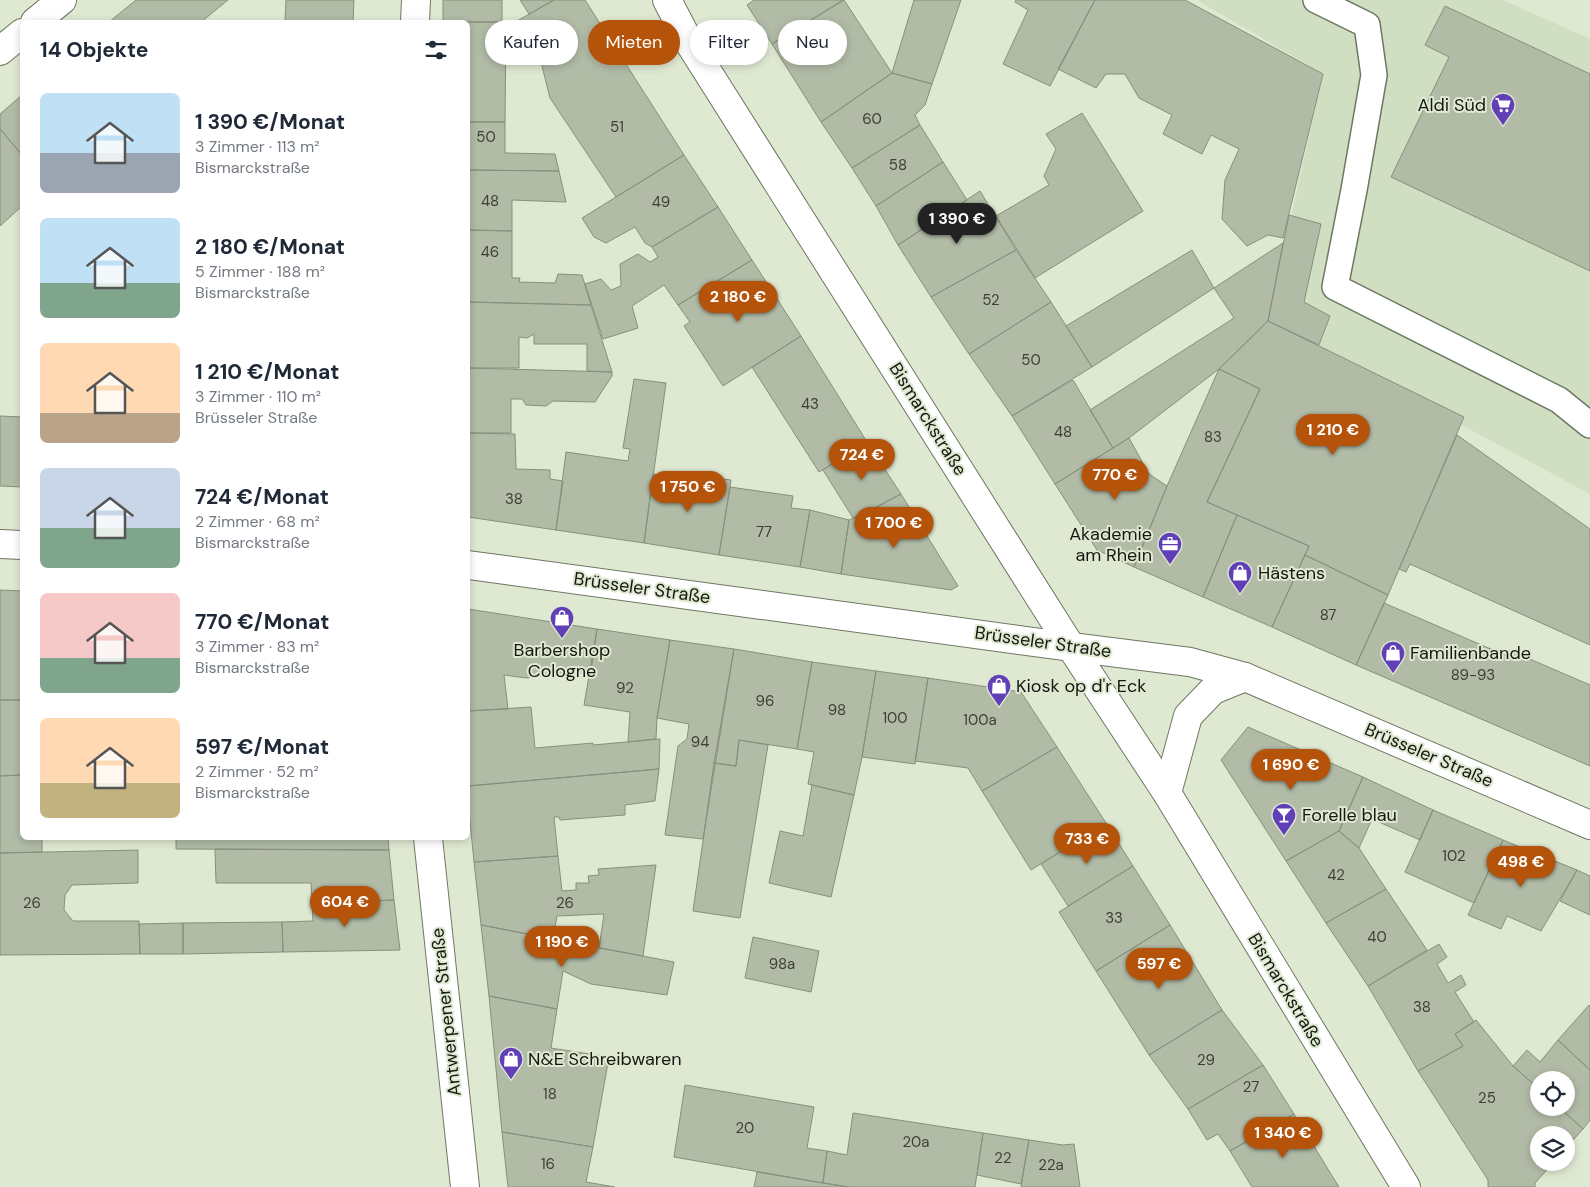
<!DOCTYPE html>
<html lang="de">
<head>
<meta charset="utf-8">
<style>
  :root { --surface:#fff; --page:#f6f6f7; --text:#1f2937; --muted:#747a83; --accent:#b45309 }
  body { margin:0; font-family:"DM Sans",sans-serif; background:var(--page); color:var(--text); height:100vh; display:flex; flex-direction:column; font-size:19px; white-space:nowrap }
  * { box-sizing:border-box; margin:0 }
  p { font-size:16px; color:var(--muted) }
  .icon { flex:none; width:28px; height:28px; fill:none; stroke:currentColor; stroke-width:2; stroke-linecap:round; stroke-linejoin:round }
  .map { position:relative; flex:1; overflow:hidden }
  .details { position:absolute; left:20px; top:20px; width:450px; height:820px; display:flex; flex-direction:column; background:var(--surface); border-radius:8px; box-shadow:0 2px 8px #0003 }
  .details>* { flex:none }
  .hud { position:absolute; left:485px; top:20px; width:475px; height:45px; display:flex; gap:10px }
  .controls { position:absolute; left:1530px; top:1071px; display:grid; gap:10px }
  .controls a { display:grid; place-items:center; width:45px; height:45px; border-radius:50%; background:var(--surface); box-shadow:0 2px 8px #0003; font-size:25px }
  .price { position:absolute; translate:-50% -42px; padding:0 11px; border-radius:18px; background:var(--accent); color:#fff; font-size:16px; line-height:32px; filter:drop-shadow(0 1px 2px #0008) }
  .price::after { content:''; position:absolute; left:50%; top:30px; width:15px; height:11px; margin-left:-8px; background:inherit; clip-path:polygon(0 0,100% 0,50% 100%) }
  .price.active { background:#222; color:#fff }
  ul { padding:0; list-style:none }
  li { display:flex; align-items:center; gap:15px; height:125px; padding:0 20px }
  li span { display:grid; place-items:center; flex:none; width:140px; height:100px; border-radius:8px; color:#555 }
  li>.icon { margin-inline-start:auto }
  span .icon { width:60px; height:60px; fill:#fffc; stroke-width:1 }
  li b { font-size:21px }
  h2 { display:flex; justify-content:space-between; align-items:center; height:60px; padding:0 20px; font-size:21px }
  .chip { padding:0 18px; border-radius:22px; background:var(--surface); box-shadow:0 2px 8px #0003; font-size:18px; line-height:45px }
  .chip.active { background:var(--accent); color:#fff }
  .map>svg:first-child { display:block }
  .built { fill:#d0dec1 }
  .building { fill:#b1bba6; stroke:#86907b }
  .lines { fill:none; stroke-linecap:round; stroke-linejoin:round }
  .service-casing { stroke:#6e7763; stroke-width:28 }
  .minor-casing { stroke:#6e7763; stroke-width:30 }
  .tertiary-casing { stroke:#6e7763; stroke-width:30 }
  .secondary-casing { stroke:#6e7763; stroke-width:30 }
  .service { stroke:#fff; stroke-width:25 }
  .minor { stroke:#fff; stroke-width:28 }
  .tertiary { stroke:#fff; stroke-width:28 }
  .secondary { stroke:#fff; stroke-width:28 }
  .labels { text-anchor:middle; stroke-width:4; stroke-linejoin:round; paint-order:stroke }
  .number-label { font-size:15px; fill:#3b4136 }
  .poi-label { font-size:18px; fill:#141810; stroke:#dfe9d2; text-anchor:start }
  .street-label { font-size:18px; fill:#141810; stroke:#dfe9d2 }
</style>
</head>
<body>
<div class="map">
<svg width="1590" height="1187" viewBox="0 0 1590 1187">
  <rect width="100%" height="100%" fill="#dfe9d2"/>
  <path class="built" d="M1197,0H1503L1590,39V494L1268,321L1323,74Z"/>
  <path class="building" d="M136,0H228L201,22H109Z
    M286,0H354L353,22H285Z
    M443,0H502V22H443Z
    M520,0H554L529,14Z
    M554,0H585L684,155L616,197L550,98L537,46L521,45L510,25Z
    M754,0H843L772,44L747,5Z
    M844,0L892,73L821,122L772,44Z
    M914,0H961L932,84L892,73Z
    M1016,0H1095L1050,86L1003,64L1028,10L1015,2Z
    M1095,0H1185L1323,74L1283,238L1268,235L1247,246L1222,219L1225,180L1239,149L1211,135L1202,154L1163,134L1172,115L1139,98L1125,74H1106L1096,88L1058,69Z
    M1445,6L1590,74V271L1391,177L1449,57L1425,45Z
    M443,22H506L505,122H468V22Z
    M892,73L932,84L925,105L915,115L920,125L852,168L821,122Z
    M22,95V155L0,129V114Z
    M1082,113L1143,211L1035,278L996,216L1049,185L1044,176L1056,149L1046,134Z
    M468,122H505V153L555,154L559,171L468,170Z
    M920,125L943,162L876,206L852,168Z
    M0,129L22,155V206L0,226Z
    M684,155L718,207L652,247L645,243L635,227L606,243L594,237L582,218Z
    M943,162L967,200L898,245L876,206Z
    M468,170L559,171L566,202L512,200V231L468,230Z
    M980,191L1016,250L931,297L898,245Z
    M718,207L752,260L678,305L664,285L632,306L638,328L603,339L585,284L601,279L611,290L621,286L620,264L638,254L650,262L658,257L652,247Z
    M1289,215L1321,224L1304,302L1330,316L1319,345L1268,321Z
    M468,230L512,231V278H520L519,282L555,283L558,274L582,275L591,305L468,302Z
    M1283,243L1268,321L1219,369L1129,438L1113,448L1090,410L1234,318L1214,288Z
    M1016,250L1051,302L969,354L931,297Z
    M1192,250L1214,288L1092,367L1066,326Z
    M752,260L801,336L723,386L684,326L690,322L678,305Z
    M468,302L591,305L612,372L587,371V344H534V334L527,338L519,337V368H468Z
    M1051,302L1092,367L1012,416L969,354Z
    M1268,321L1464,417L1388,595L1305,555L1309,546L1207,502L1260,389L1219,369Z
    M801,336L867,442L819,472L752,367Z
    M468,368L612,372V376L595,402L553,401L546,406L526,405L522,399H511V433H468Z
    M1219,369L1260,389L1207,502L1237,515L1203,597L1134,567L1167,486Z
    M634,379L666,383L644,543L556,530L566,452L628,461L630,449L623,448Z
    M1073,380L1113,448L1055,484L1012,416Z
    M0,416L22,417V487L0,486Z
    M468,433L515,434L516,469L550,470V479L563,481L556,530L468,517Z
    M1457,435L1590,529V645L1410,564L1406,572L1399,569Z
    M1129,438L1149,474L1167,486L1134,567L1097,550L1055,484Z
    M867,442L901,494L867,512L853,518L823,470Z
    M680,473L731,480L719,555L644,543L653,474L679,478Z
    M730,487L793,496L791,508L810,510L800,567L719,555Z
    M901,494L958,586L951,590L841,574L849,520L867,512Z
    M810,510L849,520L841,574L800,567Z
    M1237,515L1309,546L1272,627L1203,597Z
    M1305,555L1388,595L1356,665L1272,627Z
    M0,590L22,591V700H0Z
    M1384,603L1507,656L1509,650L1590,685V766L1356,665Z
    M468,609L597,629L591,671L526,678L504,675L508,709L468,711Z
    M597,629L670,640L657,718L656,739L628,742L630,712L584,705Z
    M670,640L734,649L703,839L665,835L678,746L687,739L689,724L657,718Z
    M734,649L812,662L797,749L739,740L736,766L714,763Z
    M812,662L876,671L862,757L854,795L808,784L814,752L797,749Z
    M876,671L928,678L915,764L862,757Z
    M928,678L1021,692L1057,747L982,791L968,768L915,761Z
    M0,700H22V775L0,776Z
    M531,707L535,748L593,743V745L660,739L659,769L468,786V711Z
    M1248,727L1363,777L1339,831L1286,861L1221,760Z
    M739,740L768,745L740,918L693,911L714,763L736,766Z
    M1057,747L1106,823L1031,870L982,791Z
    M659,769L655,801L625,805V815L560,820L559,817H554L558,856L474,862L468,801V786Z
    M22,775V838H42V852L0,853V776Z
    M1363,777L1433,810L1420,840L1372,819L1359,848L1339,831Z
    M812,785L854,795L831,897L769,883L780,831L803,836Z
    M1433,810L1503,840L1474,903L1405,872Z
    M1106,823L1133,866L1068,906L1041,864Z
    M1339,831L1359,848L1386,889L1326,923L1286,861Z
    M176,838H388L389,850L176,849Z
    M1503,840L1577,870L1541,931L1507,916L1501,929L1468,915Z
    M215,849L389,850L394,900L312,904L311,883H216Z
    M138,850V883L72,885L65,895L64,910L73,921H139L140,954L0,955V853Z
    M558,856L562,891L576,890V883H589L588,876L599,875L598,869L656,865L643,956L599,948L604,914L557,916L553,939L481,925L474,862Z
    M1133,866L1170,925L1096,971L1059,912Z
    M1577,870L1590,876V915L1560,901Z
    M1386,889L1427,950L1368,986L1326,923Z
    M394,900L400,950L283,952L282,922L313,921L312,904Z
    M282,922L283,952L183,954V923Z
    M183,923V954H140L139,924Z
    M481,925L674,962L667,995L591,984L563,971L557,1009L489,996Z
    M1170,925L1222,1010L1149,1055L1096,971Z
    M753,937L819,951L811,992L745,978Z
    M1439,944L1447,957L1437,964L1448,983L1461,975L1466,985L1455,992L1474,1022L1455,1034L1463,1046L1418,1071L1368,986Z
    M489,996L557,1009L551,1048L609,1057L593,1147L502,1132Z
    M1589,1005L1590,1007V1070L1558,1040Z
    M1222,1010L1263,1065L1188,1109L1149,1055Z
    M1476,1020L1513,1066L1539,1089V1108H1560L1583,1129L1566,1148V1135H1539V1162H1554L1535,1183V1187H1488V1180L1418,1071L1463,1046L1455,1034Z
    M1558,1040L1590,1070V1120L1583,1129L1560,1108H1566V1080H1539V1089L1513,1066L1527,1050L1540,1062Z
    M1263,1065L1294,1114L1230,1151L1218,1134L1207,1140L1188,1109Z
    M685,1085L814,1107L807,1148L827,1151L823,1183L674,1157Z
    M853,1113L983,1133L975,1187H849L823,1183L827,1151L847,1155Z
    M1294,1114L1339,1187H1252L1230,1151Z
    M502,1132L593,1147L586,1182L615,1187H508Z
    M983,1133L1029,1140L1021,1184L977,1175Z
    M1029,1140L1063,1145L1074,1144L1080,1187H1021Z
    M757,1172L823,1183L849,1187H754Z"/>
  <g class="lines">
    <defs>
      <path id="service" d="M1316,0L1367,25L1374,75L1354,190L1335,287L1559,400L1590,425"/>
      <path id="minor" d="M35,22L62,0
        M415,22L416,0
        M0,51L22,33
        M0,544L22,545
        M468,565L1071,647
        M1167,793L1188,716L1213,690L1245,677
        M428,838L465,1187"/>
      <path id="tertiary" d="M1071,647L1190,662L1245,677L1590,825"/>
      <path id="secondary" d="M667,0L690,44L1071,647L1167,793L1406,1187"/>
    </defs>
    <use href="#service" class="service-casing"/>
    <use href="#minor" class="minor-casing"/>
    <use href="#tertiary" class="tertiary-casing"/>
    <use href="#secondary" class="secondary-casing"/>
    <use href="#service" class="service"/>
    <use href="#minor" class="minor"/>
    <use href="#tertiary" class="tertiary"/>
    <use href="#secondary" class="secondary"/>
  </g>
  <defs>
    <symbol id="supermarket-pin" viewBox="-11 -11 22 30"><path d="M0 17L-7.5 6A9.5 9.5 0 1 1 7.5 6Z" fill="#613fb7" stroke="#dfe9d2"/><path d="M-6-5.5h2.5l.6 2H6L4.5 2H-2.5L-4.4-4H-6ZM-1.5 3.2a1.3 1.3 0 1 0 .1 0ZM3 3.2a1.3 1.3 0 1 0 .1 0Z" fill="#fff"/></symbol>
    <symbol id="office-pin" viewBox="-11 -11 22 30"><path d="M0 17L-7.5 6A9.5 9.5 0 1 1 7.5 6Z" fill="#613fb7" stroke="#dfe9d2"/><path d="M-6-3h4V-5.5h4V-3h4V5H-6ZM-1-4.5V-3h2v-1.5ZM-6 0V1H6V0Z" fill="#fff"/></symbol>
    <symbol id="shop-pin" viewBox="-11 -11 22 30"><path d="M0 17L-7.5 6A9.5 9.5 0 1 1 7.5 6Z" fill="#613fb7" stroke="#dfe9d2"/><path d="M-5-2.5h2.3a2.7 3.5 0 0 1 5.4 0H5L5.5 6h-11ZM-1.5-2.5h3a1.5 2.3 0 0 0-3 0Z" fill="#fff"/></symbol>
    <symbol id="bar-pin" viewBox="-11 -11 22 30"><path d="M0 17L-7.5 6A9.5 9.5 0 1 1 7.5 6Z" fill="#613fb7" stroke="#dfe9d2"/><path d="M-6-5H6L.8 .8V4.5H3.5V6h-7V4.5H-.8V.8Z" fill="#fff"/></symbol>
  </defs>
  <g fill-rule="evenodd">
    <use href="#supermarket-pin" x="1489" y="91" width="28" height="38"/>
    <use href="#office-pin" x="1156" y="530" width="28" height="38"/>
    <use href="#shop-pin" x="1226" y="559" width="28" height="38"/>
    <use href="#shop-pin" x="548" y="604" width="28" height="38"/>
    <use href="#shop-pin" x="1379" y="639" width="28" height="38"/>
    <use href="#shop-pin" x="985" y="672" width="28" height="38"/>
    <use href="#bar-pin" x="1270" y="801" width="28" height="38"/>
    <use href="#shop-pin" x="497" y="1045" width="28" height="38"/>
  </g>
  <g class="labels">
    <g class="number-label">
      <text x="872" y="124">60</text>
      <text x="617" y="132">51</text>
      <text x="486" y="142">50</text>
      <text x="898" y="170">58</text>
      <text x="490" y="206">48</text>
      <text x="661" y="207">49</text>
      <text x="490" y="257">46</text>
      <text x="991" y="305">52</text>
      <text x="1031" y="365">50</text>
      <text x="810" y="409">43</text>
      <text x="1063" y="437">48</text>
      <text x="1213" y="442">83</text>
      <text x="514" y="504">38</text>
      <text x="764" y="537">77</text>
      <text x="1328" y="620">87</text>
      <text x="1473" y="680">89-93</text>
      <text x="625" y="693">92</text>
      <text x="765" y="706">96</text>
      <text x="837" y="715">98</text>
      <text x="895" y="723">100</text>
      <text x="980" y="725">100a</text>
      <text x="700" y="747">94</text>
      <text x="1454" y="861">102</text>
      <text x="1336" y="880">42</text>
      <text x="32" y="908">26</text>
      <text x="565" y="908">26</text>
      <text x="1114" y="923">33</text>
      <text x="1377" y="942">40</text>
      <text x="782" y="969">98a</text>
      <text x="1422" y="1012">38</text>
      <text x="1206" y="1065">29</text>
      <text x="1251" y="1092">27</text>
      <text x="550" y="1099">18</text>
      <text x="1487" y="1103">25</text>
      <text x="745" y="1133">20</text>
      <text x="916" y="1147">20a</text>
      <text x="1003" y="1163">22</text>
      <text x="548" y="1169">16</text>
      <text x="1051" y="1170">22a</text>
    </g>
    <g class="poi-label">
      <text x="1486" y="111" text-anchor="end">Aldi Süd</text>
      <text x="1152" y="540" text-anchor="end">Akademie<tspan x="1152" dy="21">am Rhein</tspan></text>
      <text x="1258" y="579">Hästens</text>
      <text x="562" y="656" text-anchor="middle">Barbershop<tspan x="562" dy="21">Cologne</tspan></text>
      <text x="1410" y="659">Familienbande</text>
      <text x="1016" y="692">Kiosk op d'r Eck</text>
      <text x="1302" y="821">Forelle blau</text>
      <text x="528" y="1065">N&amp;E Schreibwaren</text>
    </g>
    <g class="street-label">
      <text transform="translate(928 419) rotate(58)" y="6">Bismarckstraße</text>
      <text transform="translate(642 588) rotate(8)" y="6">Brüsseler Straße</text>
      <text transform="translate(1043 642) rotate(8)" y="6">Brüsseler Straße</text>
      <text transform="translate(1429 755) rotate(23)" y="6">Brüsseler Straße</text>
      <text transform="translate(1286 990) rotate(59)" y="6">Bismarckstraße</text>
      <text transform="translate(446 1012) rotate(-96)" y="6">Antwerpener Straße</text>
    </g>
  </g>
</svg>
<div class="controls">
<a><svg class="icon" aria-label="locate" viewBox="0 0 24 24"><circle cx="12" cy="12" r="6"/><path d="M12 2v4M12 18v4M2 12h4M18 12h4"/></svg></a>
<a><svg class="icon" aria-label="layers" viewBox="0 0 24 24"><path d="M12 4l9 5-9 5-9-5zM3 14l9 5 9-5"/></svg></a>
</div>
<b class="price active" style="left:957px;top:245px">1 390 €</b>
<b class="price" style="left:738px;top:323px">2 180 €</b>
<b class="price" style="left:1333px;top:456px">1 210 €</b>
<b class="price" style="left:862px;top:481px">724 €</b>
<b class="price" style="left:1115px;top:501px">770 €</b>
<b class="price" style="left:688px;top:513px">1 750 €</b>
<b class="price" style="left:894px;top:549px">1 700 €</b>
<b class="price" style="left:1291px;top:791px">1 690 €</b>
<b class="price" style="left:1087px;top:865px">733 €</b>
<b class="price" style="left:1521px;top:888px">498 €</b>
<b class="price" style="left:345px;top:928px">604 €</b>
<b class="price" style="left:562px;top:968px">1 190 €</b>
<b class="price" style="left:1159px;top:990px">597 €</b>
<b class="price" style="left:1283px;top:1159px">1 340 €</b>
<div class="hud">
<a class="chip">Kaufen</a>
<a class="chip active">Mieten</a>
<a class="chip">Filter</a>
<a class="chip">Neu</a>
</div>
<section class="details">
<h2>14 Objekte<svg class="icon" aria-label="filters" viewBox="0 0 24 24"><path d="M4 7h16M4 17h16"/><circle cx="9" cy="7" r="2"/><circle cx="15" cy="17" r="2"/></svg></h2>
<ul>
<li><span style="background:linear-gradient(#bfe0f5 60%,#9aa5b1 0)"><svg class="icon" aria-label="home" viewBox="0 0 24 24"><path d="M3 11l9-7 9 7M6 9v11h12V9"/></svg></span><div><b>1 390 €/Monat</b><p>3 Zimmer · 113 m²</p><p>Bismarckstraße</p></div></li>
<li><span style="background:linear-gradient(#bfe0f5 65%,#7fa58c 0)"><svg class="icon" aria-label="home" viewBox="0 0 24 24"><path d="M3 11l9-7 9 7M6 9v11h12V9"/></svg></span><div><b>2 180 €/Monat</b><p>5 Zimmer · 188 m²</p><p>Bismarckstraße</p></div></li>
<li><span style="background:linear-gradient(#ffd9b3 70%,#b9a48a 0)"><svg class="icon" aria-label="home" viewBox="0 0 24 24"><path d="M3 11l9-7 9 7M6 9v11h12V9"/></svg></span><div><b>1 210 €/Monat</b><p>3 Zimmer · 110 m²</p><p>Brüsseler Straße</p></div></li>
<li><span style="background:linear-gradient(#c9d6e8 60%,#7fa58c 0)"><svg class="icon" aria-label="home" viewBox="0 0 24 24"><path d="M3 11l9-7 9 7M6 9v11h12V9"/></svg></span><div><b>724 €/Monat</b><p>2 Zimmer · 68 m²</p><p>Bismarckstraße</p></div></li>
<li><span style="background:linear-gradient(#f6c9c9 65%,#7fa58c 0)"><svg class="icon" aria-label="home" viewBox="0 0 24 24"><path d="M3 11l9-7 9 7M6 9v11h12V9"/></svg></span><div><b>770 €/Monat</b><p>3 Zimmer · 83 m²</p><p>Bismarckstraße</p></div></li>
<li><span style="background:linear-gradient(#ffd9b3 65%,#c2b280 0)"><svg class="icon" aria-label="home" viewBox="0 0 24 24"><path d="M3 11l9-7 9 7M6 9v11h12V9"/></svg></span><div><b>597 €/Monat</b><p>2 Zimmer · 52 m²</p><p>Bismarckstraße</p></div></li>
</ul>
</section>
</div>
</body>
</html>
